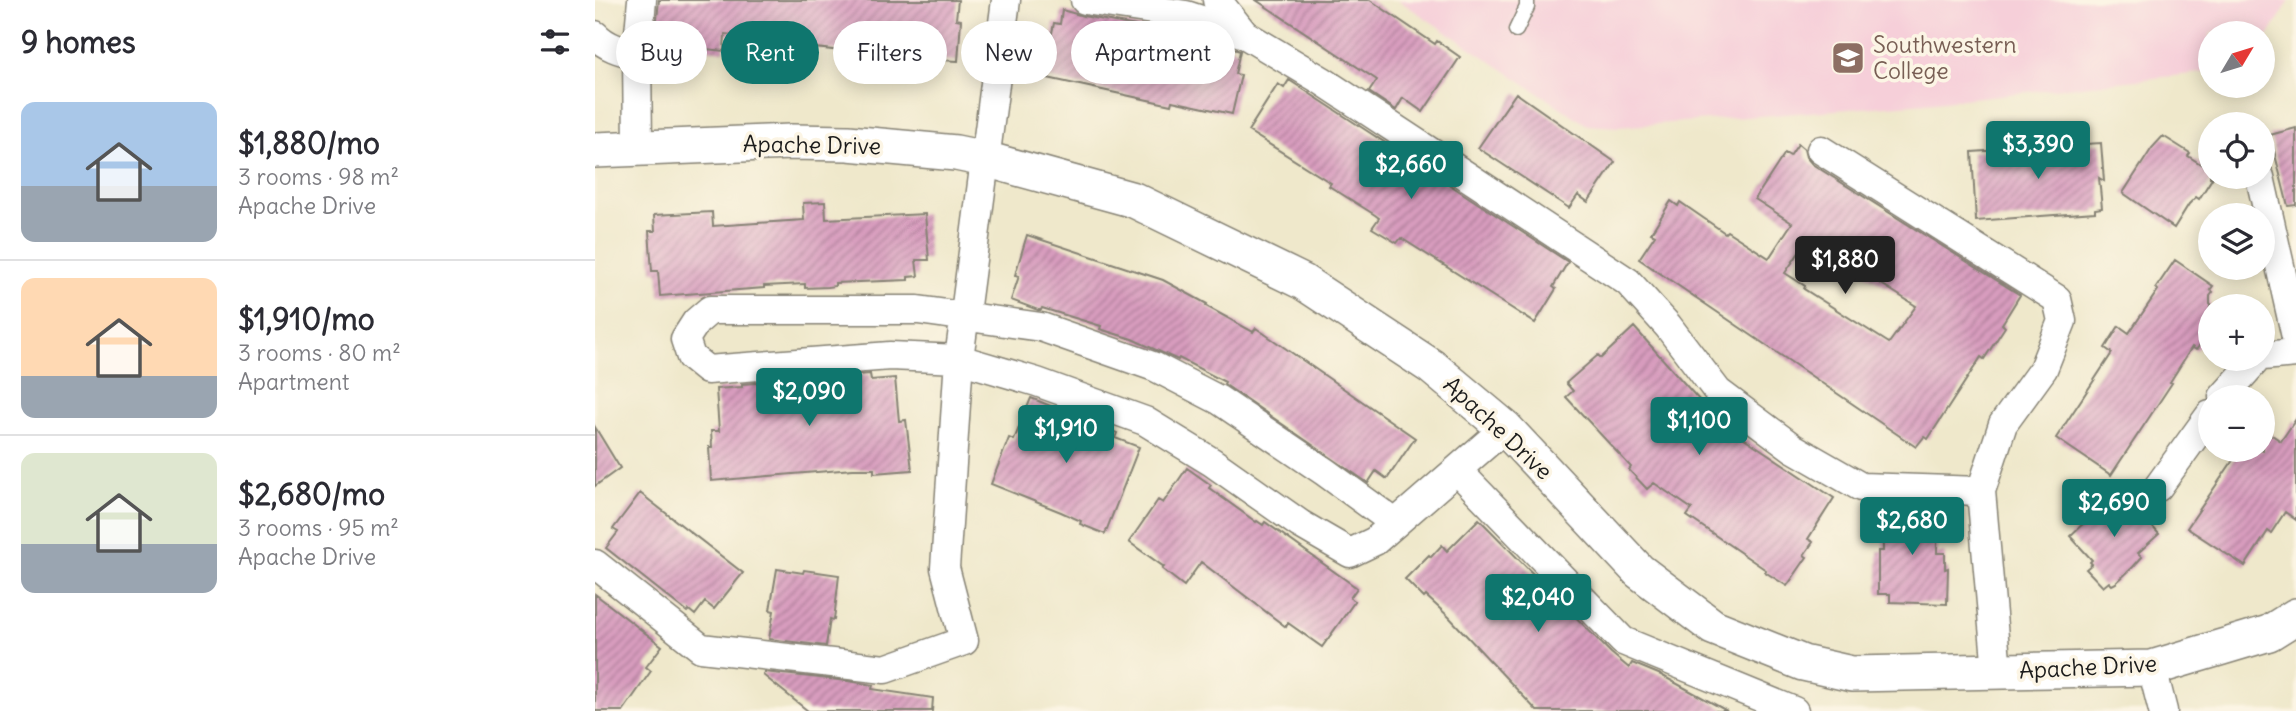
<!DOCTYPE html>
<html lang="en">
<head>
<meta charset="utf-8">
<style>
  :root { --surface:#fff; --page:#f7f7f7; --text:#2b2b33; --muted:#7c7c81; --line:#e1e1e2; --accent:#0f766e }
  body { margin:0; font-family:Delius,sans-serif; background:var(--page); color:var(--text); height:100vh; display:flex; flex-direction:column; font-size:26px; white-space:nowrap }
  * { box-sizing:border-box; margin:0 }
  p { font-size:23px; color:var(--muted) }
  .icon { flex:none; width:38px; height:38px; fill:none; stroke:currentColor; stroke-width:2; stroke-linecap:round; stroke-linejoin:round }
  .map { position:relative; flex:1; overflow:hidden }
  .panel { display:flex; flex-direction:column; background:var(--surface); width:595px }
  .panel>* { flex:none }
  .guide { position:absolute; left:21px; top:21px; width:665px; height:63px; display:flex; gap:14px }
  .needle { width:46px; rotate:52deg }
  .tools { position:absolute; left:1603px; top:21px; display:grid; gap:14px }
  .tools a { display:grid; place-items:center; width:77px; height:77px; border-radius:50%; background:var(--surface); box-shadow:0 4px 18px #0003; font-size:35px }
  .price { position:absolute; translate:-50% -60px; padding:0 16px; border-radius:7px; background:var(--accent); color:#fff; font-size:23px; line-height:46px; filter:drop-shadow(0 2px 4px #0008) }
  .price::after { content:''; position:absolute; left:50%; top:42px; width:21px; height:16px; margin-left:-10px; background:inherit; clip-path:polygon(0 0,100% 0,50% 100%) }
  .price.active { background:#222; color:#fff }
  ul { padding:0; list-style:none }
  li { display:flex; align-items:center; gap:21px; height:175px; padding:0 21px }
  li+li { border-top:2px solid var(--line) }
  li span { display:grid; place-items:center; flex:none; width:196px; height:140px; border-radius:14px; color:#555 }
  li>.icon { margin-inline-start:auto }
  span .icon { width:84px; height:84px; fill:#fffc; stroke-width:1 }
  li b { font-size:30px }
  h2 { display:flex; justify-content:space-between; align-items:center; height:84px; padding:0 21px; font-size:30px }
  .pill { padding:0 24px; border-radius:32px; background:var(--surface); box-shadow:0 4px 18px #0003; font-size:24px; line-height:63px }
  .pill.active { background:var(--accent); color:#fff }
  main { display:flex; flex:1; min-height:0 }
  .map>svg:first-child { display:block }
  .built { fill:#f6cfd9 }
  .building { fill:url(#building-hatch); fill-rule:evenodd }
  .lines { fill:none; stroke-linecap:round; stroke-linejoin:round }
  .service-casing { stroke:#868274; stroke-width:17 }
  .minor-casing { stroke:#868274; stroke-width:31 }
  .tertiary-casing { stroke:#868274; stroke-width:38 }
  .service { stroke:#fff; stroke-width:14 }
  .minor { stroke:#fff; stroke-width:28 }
  .tertiary { stroke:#fff; stroke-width:35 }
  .labels { text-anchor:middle; stroke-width:7; stroke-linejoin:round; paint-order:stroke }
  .education-label { font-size:23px; fill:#785e54; stroke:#fcf5e5; text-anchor:start }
  .street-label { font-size:23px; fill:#1c1c1c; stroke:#fcf5e5 }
</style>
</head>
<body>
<main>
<section class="panel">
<h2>9 homes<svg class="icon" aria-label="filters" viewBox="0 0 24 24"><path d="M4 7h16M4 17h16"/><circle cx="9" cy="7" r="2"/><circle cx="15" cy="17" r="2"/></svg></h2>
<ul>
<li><span style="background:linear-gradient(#a9c7e8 60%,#9aa5b1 0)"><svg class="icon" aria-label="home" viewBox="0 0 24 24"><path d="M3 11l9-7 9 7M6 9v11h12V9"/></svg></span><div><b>$1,880/mo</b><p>3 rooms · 98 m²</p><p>Apache Drive</p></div></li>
<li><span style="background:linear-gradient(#ffd9b3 70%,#9aa5b1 0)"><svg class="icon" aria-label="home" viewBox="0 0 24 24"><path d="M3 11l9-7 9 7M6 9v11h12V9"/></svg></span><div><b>$1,910/mo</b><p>3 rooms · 80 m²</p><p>Apartment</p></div></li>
<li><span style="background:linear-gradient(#dfe7d0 65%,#9aa5b1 0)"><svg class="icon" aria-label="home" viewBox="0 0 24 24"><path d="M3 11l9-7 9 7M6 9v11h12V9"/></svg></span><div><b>$2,680/mo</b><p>3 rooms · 95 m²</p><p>Apache Drive</p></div></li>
</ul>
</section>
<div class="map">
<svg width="1701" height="711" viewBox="0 0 1701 711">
  <defs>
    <pattern id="building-hatch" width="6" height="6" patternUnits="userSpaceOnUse" patternTransform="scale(1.75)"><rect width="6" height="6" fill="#d89cbe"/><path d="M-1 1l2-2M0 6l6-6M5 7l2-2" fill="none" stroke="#ae7e9a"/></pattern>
  </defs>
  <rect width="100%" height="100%" fill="#fcf5e5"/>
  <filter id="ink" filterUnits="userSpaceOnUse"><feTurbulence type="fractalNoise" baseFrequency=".0143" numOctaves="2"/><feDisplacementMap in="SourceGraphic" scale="14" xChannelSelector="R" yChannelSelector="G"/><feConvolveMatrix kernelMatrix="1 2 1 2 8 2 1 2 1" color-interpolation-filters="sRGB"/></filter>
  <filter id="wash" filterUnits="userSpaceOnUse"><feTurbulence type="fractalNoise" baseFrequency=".00686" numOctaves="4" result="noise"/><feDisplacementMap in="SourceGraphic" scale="28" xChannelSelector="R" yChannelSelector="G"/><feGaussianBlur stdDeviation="1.57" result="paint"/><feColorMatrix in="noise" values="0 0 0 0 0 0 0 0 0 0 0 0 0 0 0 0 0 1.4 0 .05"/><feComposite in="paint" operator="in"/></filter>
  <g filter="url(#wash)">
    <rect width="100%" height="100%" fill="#efe8cb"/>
    <path class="built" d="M803,0H1695L1668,45V33H1615V72L1331,103L1023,127L992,125Z"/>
    <g id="blocks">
      <path class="building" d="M64,0H363L361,19L366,20L363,61L344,60L343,68L299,64V57L203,46V42L130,34L129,51L74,45V41L60,39Z
        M661,0H775L840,44L842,41L865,57L828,112L808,98L801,110L774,92L782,80Z
        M467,10L488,16L610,39L645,51L640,74L646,75L637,114L577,101L576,105L448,77L459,23L465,24Z
        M694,80L973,262L958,287L961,289L940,323L806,238L802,243L777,228L784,218L780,215L734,186L736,183L653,131L683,84L689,88Z
        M921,93L1020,162L993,202L983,195L974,208L883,148Z
        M1701,128V205L1693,206L1675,135Z
        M1568,136L1595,153L1593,156L1615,170V177H1618L1604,199L1601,197L1594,204L1579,228L1528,193L1557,148Z
        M1474,142V145L1506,143L1509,181L1504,178L1507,208L1500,209V212L1381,221L1377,152L1420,149V145Z
        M1203,144L1209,149L1211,157L1217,164L1425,295L1407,324L1410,327L1389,359L1386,357L1333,439L1329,437L1321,447L1044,259L1060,235L1056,233L1076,201L1083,206L1085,202L1130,233L1132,231L1174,258L1197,223L1160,199L1190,153L1195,156ZM1214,238L1321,306L1294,343L1209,289L1210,286L1190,273Z
        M230,202L231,219L330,214L334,260H321L323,276L313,277V280L240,283V286L233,287L210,288V284L169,286V288L65,296L63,271H57L54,231H60L59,215L117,212L118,226L209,220L208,203Z
        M432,235L568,280L612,304L611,306L658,332L661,328L820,438L792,479L781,471L773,483L629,384L630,382L584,358L583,360L537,339L505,329L506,326L447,308L446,310H443L416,300L424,276L420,275Z
        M1580,260L1618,286L1615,290L1618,292L1615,296V333L1601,350L1597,347L1575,382L1577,383L1516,475L1461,438L1517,353L1510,348L1524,326L1534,333L1563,290L1561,288Z
        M1039,327L1122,420L1239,498L1213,539L1218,542L1209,555L1212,557L1192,586L1170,572L1171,570L1092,516L1097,509L1059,483L1052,489L1034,470L1036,467L971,397L978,391L971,383L1003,355L1006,358Z
        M275,374L276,380L300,378L304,421L311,420L317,470L279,473V469H258L116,481L114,447H117L116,431H124L121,389L147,387V384Z
        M436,398L522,433L520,438L544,447L510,534L485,524L486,521L466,512L396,484L414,438L419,440Z
        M1701,419V520L1690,512L1676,533L1673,531L1650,566L1592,528L1645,450H1668V429L1686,441Z
        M0,427L25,468L0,486Z
        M592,468L616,485L614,488L661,522L662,521L668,525L670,522L762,588L755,598L760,601L727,647L693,623L691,627L606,562L589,586L567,569L569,567L534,542L563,500L568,503Z
        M1524,490L1564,534L1543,553L1547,557L1538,567L1521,583L1517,585L1514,582L1508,587L1491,569L1497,564L1495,562L1497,560L1475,536Z
        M45,493L148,573L119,609L110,602L100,615L94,610L92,612L11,548L23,532L18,529Z
        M1287,506H1317V510H1342V553H1350V569L1353,568L1352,604L1295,602V594H1283V551H1288Z
        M884,519L1016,653L1034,668L1037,663L1066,675L1132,711H942L854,617L831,596L829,598L810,579L834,555L836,557L847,545L852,551Z
        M182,569L208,573L209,570L244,575L239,620L235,619L231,646L174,639L179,611L175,610Z
        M0,594L67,646L51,667L56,671L28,711H0Z
        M169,672L253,681L278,685L277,689L338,698L337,711H213L168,675Z"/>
    </g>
  </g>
  <g filter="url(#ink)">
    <use href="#blocks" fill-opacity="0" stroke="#868274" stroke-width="2"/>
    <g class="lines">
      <defs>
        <path id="service" d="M921,30L932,7V0"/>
        <path id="minor" d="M490,0L591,15L649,34L726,80L1033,282L1073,326L1123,392L1198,448L1266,487L1386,491
          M622,0L649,34
          M0,35C11,47 27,51 42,55
          M43,147L42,55L47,0
          M1226,150L1462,299L1467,321L1448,369L1408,424L1386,491L1402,671
          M1665,177L1701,337
          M1668,356L1701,353
          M1628,397L1662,359
          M862,470L1028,641L1199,711
          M1563,487L1615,415
          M800,523L730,472L624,400L560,367L446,327L323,310H115L101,322L90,339L96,357L112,370L295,356L364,359L442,382L550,421L617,462L705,524L755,553L780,541L910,428
          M0,564L106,648L290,669L369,641L350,568L364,359L411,0
          M1557,668L1568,711"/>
        <path id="tertiary" d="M0,150L196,142L253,143L361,153L390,159L539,200L708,282L837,367L910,428L1044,571L1118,627L1208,663L1257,674L1557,668L1674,633L1701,616"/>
      </defs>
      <use href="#service" class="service-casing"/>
      <use href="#minor" class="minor-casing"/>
      <use href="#tertiary" class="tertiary-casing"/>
      <use href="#service" class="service"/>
      <use href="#minor" class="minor"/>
      <use href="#tertiary" class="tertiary"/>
    </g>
  </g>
  <defs>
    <symbol id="university-square" viewBox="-11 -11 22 22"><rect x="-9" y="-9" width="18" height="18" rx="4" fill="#8d6e63" stroke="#fcf5e5"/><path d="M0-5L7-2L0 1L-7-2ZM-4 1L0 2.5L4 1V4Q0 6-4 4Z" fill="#fff"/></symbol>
  </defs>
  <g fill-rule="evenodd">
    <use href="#university-square" x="1234" y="39" width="38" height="38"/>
  </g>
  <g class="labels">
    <g class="education-label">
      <text x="1278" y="53">Southwestern<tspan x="1278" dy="26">College</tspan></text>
    </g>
    <g class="street-label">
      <text transform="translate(217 145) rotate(1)" y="8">Apache Drive</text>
      <text transform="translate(903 428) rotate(43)" y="8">Apache Drive</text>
      <text transform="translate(1493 667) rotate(-3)" y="8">Apache Drive</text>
    </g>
  </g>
</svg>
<div class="tools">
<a><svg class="needle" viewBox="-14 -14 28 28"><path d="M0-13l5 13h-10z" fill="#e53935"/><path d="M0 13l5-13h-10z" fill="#7c7c81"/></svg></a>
<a><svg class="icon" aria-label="locate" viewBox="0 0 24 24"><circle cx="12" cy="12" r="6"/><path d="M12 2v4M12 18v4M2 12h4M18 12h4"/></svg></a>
<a><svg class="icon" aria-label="layers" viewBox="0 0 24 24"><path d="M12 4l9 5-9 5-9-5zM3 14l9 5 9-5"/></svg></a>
<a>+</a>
<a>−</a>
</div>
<b class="price" style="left:1443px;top:181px">$3,390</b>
<b class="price" style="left:816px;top:201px">$2,660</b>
<b class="price active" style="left:1250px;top:296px">$1,880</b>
<b class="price" style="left:214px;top:428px">$2,090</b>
<b class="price" style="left:1104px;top:457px">$1,100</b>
<b class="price" style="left:471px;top:465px">$1,910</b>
<b class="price" style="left:1519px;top:539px">$2,690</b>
<b class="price" style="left:1317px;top:557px">$2,680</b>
<b class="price" style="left:943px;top:634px">$2,040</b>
<div class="guide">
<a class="pill">Buy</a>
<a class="pill active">Rent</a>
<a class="pill">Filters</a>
<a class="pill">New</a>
<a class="pill">Apartment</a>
</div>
</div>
</main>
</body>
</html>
